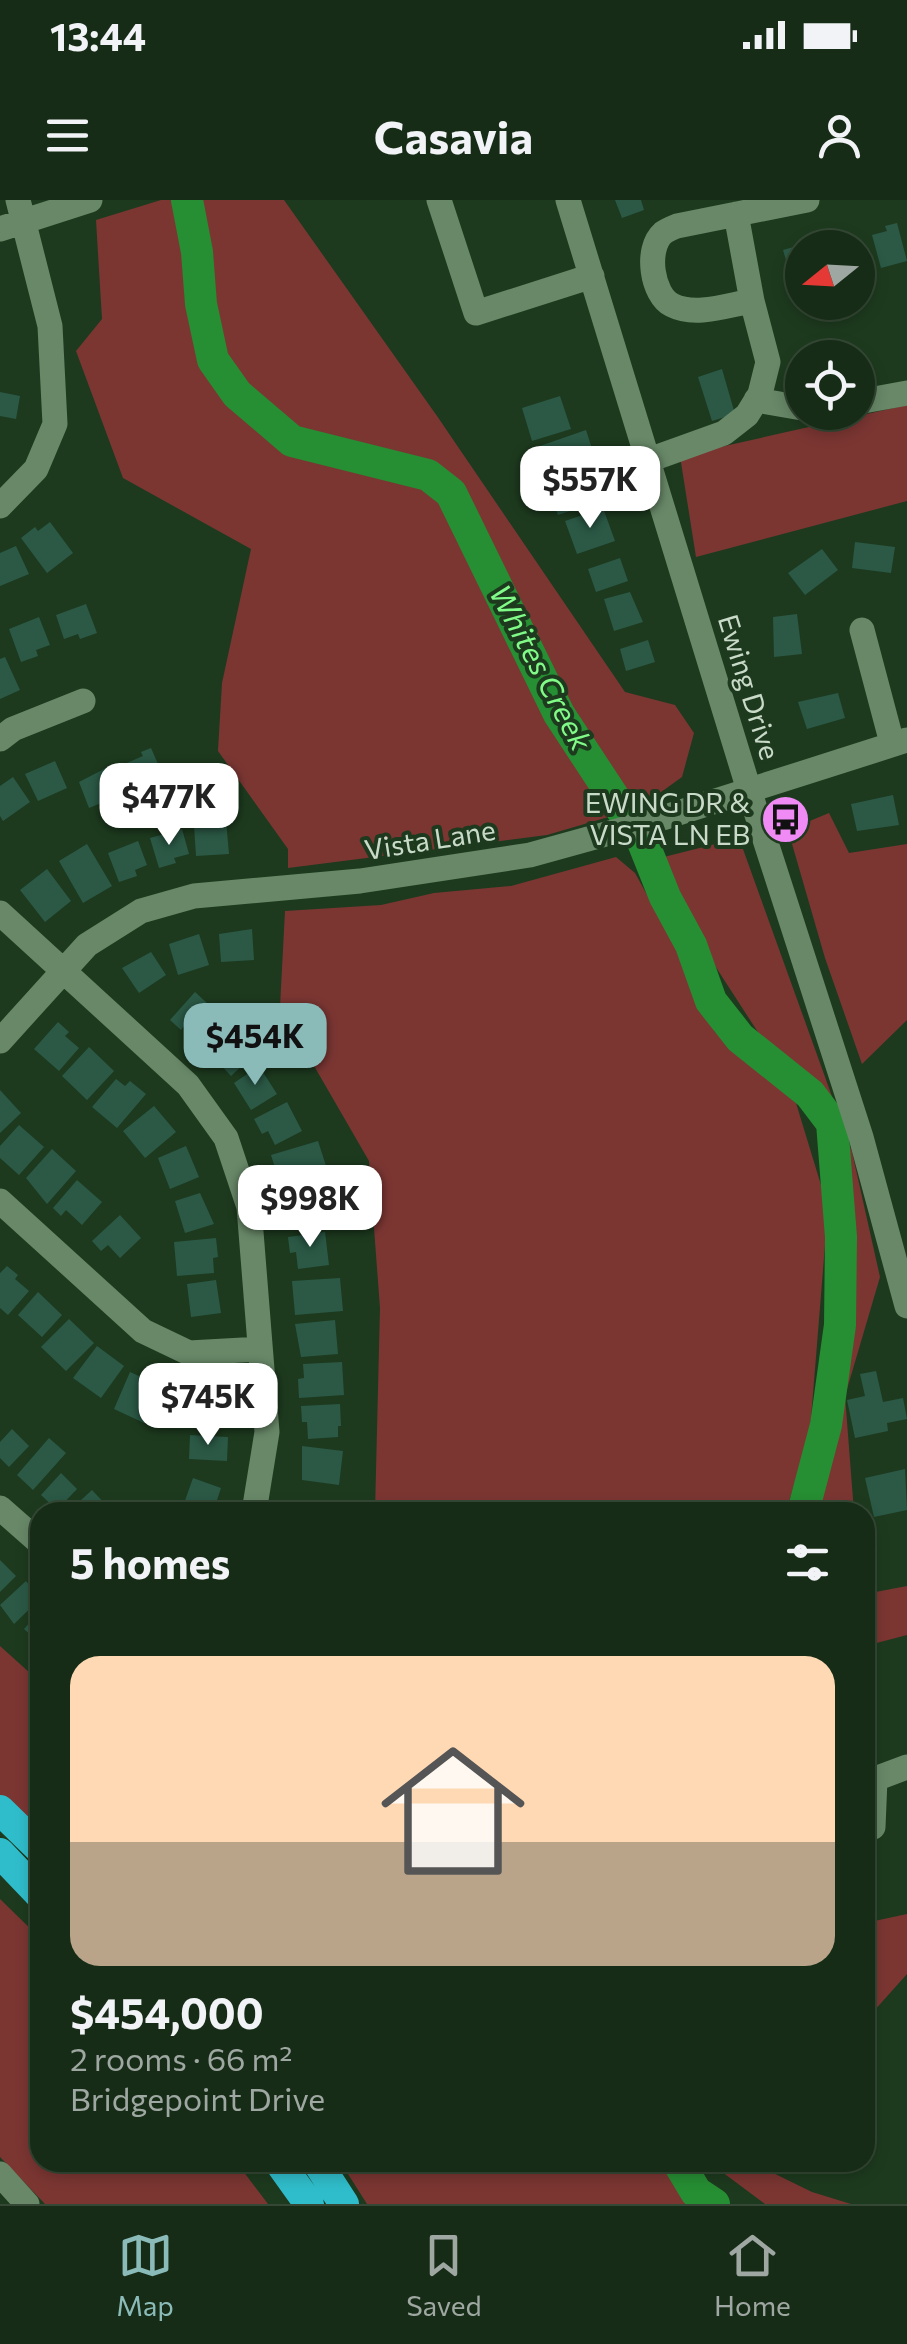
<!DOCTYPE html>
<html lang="en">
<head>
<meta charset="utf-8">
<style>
  :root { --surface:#162c16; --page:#233823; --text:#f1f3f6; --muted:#9ea7a1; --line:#354835; --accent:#8bbbb9 }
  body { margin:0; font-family:Commissioner,sans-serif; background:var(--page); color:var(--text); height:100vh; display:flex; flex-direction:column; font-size:38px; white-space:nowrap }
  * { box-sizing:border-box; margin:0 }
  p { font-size:32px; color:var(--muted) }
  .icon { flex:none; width:55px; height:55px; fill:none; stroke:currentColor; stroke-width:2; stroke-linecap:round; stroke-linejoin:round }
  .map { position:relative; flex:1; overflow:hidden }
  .drawer { position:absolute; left:30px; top:1302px; width:845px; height:670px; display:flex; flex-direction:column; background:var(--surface); border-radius:30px; box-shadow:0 5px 15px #0003,0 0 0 2px var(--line) }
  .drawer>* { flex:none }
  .needle { width:65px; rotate:252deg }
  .controls { position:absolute; left:785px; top:30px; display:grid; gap:20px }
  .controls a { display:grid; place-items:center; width:90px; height:90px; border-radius:50%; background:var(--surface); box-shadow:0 5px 15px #0003,0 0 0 2px var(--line); font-size:50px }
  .price { position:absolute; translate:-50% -85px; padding:0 22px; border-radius:20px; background:#fff; color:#222; font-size:32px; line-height:65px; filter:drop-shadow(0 2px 5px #0008) }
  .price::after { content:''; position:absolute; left:50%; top:60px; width:30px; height:22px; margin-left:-15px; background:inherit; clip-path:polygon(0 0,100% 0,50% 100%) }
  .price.current { background:var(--accent); color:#111 }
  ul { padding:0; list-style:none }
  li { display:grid; align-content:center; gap:20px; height:530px; padding:0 40px }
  li span { display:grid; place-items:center; height:310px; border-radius:30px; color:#555 }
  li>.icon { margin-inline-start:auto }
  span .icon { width:180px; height:180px; fill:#fffc; stroke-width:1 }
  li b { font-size:42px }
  h2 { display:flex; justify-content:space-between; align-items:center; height:120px; padding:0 40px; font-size:42px }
  .status { display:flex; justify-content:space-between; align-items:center; height:70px; padding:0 50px; background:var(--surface); direction:ltr }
  .status svg { height:28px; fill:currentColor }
  header { display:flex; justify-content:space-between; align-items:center; height:130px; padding:0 40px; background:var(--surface); font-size:45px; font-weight:700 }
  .dock { display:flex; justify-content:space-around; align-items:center; height:140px; border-top:2px solid var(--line); background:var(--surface); font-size:28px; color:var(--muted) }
  .dock a { display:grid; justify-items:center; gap:5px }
  .dock .current { color:var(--accent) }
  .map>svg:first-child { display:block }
  .green { fill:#7b3632 }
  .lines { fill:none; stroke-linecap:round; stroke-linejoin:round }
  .river { stroke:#268e33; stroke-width:32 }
  .building { fill:#2b5946 }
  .minor { stroke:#688868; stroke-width:25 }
  .highway { stroke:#30bdcb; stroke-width:30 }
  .labels { text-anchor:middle; stroke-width:8; stroke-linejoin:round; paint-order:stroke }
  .street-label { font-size:28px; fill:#c9dac9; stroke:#1d3a1e }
  .poi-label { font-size:28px; fill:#c9dac9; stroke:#1d3a1e; text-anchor:end }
  .water-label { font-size:30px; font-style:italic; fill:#81fb88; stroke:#1d3a1e }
</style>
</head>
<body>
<div class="status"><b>13:44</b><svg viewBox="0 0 49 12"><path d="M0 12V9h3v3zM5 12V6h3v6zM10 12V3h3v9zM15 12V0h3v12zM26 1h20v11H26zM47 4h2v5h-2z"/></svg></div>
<header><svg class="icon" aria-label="menu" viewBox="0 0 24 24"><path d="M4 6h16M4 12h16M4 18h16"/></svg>Casavia<svg class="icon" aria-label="person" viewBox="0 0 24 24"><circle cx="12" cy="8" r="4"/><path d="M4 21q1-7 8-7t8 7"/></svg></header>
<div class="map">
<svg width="907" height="2004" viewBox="0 0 907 2004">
  <rect width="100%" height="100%" fill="#1d3a1e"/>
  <path class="green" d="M161,0H284L437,216L625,492L675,505L694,533L682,577L639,608L547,635L288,668V649L218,551L222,483L251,349L123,278L76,151L102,119L96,20Z
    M907,205V301L696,357L680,256Z
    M829,613L849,653L907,644V820L862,864L825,758L788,630Z
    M739,638L852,952L880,1077L845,1196L854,1312H812L836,1218L854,1076L847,958L829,905L765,843L697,738L660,658Z
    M616,657L635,673L670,736L715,832L796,903L828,1008L810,1231L786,1312H375L380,1108L369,961L280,807L285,711L381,705L434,693L511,686Z
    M907,1386V1435L869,1445L865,1443V1394Z
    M0,1446L40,1482V1634L0,1595Z
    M0,1699L40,1738V1962L237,1963L268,2004H45L0,1957Z
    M907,1714V1774L865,1821V1723Z
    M341,1963H672L676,1974L700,2004H367Z
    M710,1963H769L765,1969L812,1992L851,2004H765Z"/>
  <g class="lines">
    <path class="river" d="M187,0L197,52L201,104L213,160L237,194L292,241L428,275L451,293L559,514L643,642L665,697L691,745L711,801L740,838L810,894L832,923L841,1037L840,1125L826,1225L803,1312
      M678,1962L696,1992L714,2004"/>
  </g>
  <path class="building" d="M615,0H641L644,10L622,18Z
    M897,23L907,61L881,68L872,35L887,31L885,26Z
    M808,43L809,48H802V82L793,84L783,50Z
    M722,169L735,214L712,221L698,177Z
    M0,192L20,196L16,219L0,216Z
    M560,196L571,229L532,241L522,208Z
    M586,230L596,261L550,277L540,246Z
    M592,270L602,300L558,315L547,285Z
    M603,308L615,341L577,354L565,321Z
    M50,322L73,353L47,373L21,338L35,327L38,331Z
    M855,342L895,347L891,373L852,368Z
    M16,346L29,374L0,386V353Z
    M822,349L838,370L805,395L788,373Z
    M620,358L628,381L596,392L588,369Z
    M630,392L643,422L614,431L604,399Z
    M86,404L97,433L80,439L78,434L64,439L56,415Z
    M797,414L802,454L774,457L773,417Z
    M39,417L50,445L36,450L38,456L21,462L9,429Z
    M648,440L655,462L626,471L620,449Z
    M5,457L20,490L0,499V459Z
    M838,493L845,518L807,529L798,502Z
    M151,548L165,580L135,594L122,565L143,556L141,552Z
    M55,561L67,588L38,601L25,574Z
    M108,567L119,596L89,608L79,582Z
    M13,577L30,602L3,621L0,616V586Z
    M893,595L899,625L857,631L851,604Z
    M225,609L229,654L196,656L193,611Z
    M182,629L189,654L174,658L176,663L159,668L150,638Z
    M138,641L147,665L135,670L137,676L119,682L108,653Z
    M87,644L112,686L83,703L59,661Z
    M47,669L71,701L45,722L20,690Z
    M252,729L254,760L221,762L219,734Z
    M199,734L209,765L178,775L169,744Z
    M151,752L166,775L139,793L122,768Z
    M195,792L219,814L199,837L186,824L181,830L170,820Z
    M58,822L69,832L65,836L79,848L59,871L34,849Z
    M236,824L259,850L231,876L208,851Z
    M89,847L114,871L87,900L62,876Z
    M259,866L277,894L251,910L234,883Z
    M116,879L125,886L130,881L146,894L117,928L92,907Z
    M0,890L21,913L0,933Z
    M287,902L302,931L275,945L268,931L262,934L254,919Z
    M154,906L176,932L145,958L123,931Z
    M19,925L44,947L19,975L0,958V946Z
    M318,941L328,972L281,987L271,955Z
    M186,946L199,977L170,989L158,958Z
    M52,949L76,971L47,1004L26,978Z
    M77,980L102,1002L82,1025L66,1010L61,1016L53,1008Z
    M313,989L320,1021L291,1027L283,995Z
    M200,993L214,1024L185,1033L175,1001Z
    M120,1015L141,1038L120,1058L108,1045L101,1051L92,1041Z
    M325,1032L329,1065L298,1069L296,1052L290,1053L288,1037Z
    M216,1038L218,1057L213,1058L214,1073L177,1076L174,1042Z
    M7,1066L18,1075L15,1079L29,1091L8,1115L0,1108V1073Z
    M340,1078L343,1111L295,1115L292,1081Z
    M216,1080L221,1113L191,1117L187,1084Z
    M38,1092L62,1115L42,1137L18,1115Z
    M69,1119L94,1143L66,1171L41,1147Z
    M335,1120L338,1154L301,1157L295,1124Z
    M97,1146L124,1166L101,1198L73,1178Z
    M342,1162L344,1195L299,1198L298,1179L304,1178L303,1164Z
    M876,1171L883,1202L903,1198L907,1219L887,1223L888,1231L855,1238L847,1200L865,1196L860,1174Z
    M130,1172L161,1186L144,1223L114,1209Z
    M226,1188V1207L222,1208V1223L185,1224L184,1189Z
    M340,1204L341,1226H338V1237L308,1239L307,1222H302L301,1206Z
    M12,1229L29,1246L9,1267L0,1258V1242Z
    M190,1235L228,1237L227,1261L189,1259Z
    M49,1238L66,1253L33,1290L17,1275Z
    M302,1246L343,1251L339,1285L302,1280Z
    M905,1269L907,1310L874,1317L865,1278Z
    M61,1273L77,1289L57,1310L41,1295Z
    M193,1278L221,1288L213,1312L182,1309Z
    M92,1290L108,1307L102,1312H68Z
    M0,1360L16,1376L0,1392Z
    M26,1381L40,1399L14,1424L0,1405Z
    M40,1411V1443L24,1429Z"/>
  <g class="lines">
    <path class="minor" d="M439,0L476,113L592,76
      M568,0L749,590L861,937L907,1106
      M0,29L90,0
      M752,101C728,105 695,117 672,105C652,95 645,49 663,33C667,30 672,28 677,26L807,0
      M756,200L802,208
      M858,202L907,193
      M649,260L724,233L747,215L760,194L768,162L752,101L736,14
      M0,306L36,269L55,224L50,126L18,0
      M862,430L892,543
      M0,539L13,529L83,501
      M0,713L188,885L226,938L249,1007L267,1232L254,1312
      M0,841L87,745L141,711L194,696L360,681L530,655L653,621L907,540
      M0,1001L143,1131L189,1153L260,1149
      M0,1308L40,1343
      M873,1627L875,1579L907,1567
      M0,1974L27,2004"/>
    <path class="highway" d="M0,1610L40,1649
      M0,1653L40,1695
      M279,1962L309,2004
      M317,1962L344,2004"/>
  </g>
  <defs>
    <symbol id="bus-disc" viewBox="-11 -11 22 22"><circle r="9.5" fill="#f08bf6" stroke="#1d3a1e"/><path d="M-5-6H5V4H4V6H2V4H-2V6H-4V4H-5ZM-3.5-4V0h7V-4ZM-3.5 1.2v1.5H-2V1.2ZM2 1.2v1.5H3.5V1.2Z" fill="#111"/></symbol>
  </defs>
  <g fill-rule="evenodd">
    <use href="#bus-disc" x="758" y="592" width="55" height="55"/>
  </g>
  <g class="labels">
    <g class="street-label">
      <text transform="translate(749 487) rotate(73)" y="10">Ewing Drive</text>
      <text transform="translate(430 640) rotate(-9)" y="10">Vista Lane</text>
    </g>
    <g class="poi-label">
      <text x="750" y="613">EWING DR &amp;<tspan x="750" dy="32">VISTA LN EB</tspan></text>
    </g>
    <g class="water-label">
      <text transform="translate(540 468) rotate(62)" y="10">Whites Creek</text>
    </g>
  </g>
</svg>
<div class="controls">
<a><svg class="needle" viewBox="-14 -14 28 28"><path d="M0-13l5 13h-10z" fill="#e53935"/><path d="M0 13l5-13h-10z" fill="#9ea7a1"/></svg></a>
<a><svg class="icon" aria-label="locate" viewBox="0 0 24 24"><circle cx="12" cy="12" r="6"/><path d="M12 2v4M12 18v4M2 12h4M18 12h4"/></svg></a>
</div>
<b class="price" style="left:590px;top:331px">$557K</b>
<b class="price" style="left:169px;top:648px">$477K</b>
<b class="price current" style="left:255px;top:888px">$454K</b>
<b class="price" style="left:310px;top:1050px">$998K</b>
<b class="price" style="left:208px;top:1248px">$745K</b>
<section class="drawer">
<h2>5 homes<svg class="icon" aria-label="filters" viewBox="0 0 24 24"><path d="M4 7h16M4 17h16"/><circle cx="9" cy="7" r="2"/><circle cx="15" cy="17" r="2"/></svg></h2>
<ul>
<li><span style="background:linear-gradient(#ffd9b3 60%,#b9a48a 0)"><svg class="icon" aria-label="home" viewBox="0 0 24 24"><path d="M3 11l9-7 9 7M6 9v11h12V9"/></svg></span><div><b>$454,000</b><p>2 rooms · 66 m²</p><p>Bridgepoint Drive</p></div></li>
</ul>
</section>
</div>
<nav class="dock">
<a class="current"><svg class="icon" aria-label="map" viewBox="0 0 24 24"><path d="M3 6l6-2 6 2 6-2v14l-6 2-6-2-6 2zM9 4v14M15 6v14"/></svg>Map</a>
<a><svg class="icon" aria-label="saved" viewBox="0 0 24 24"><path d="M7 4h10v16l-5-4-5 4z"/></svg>Saved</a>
<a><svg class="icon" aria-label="home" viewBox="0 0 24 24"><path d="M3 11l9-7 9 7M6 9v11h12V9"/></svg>Home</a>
</nav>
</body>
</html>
